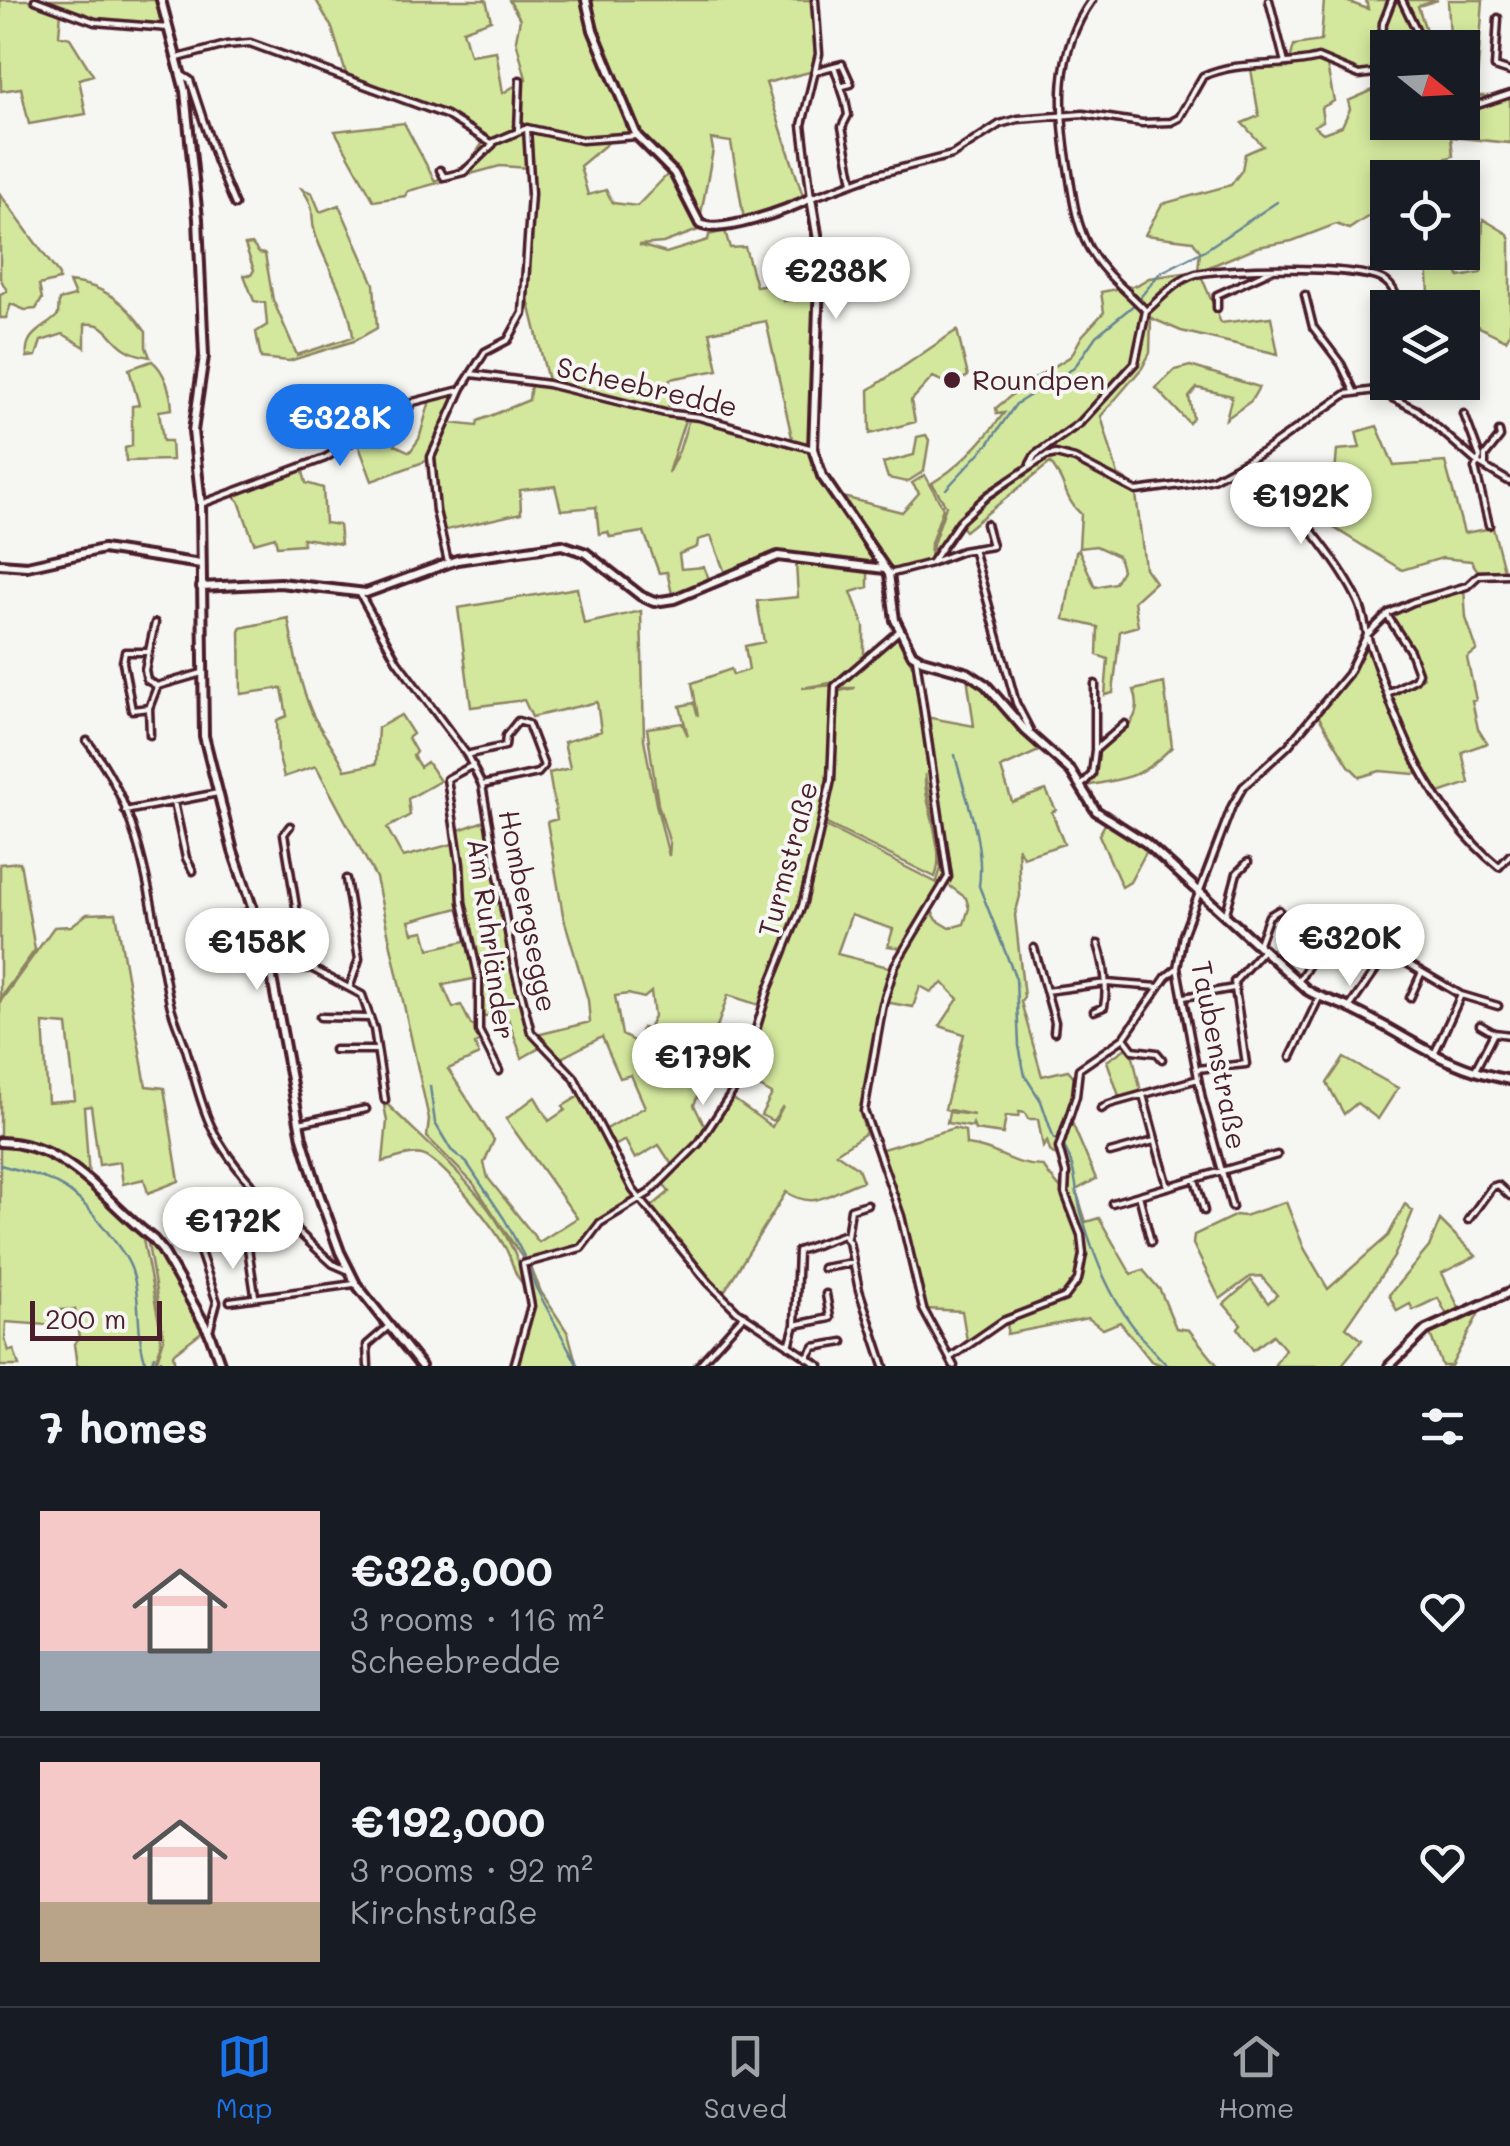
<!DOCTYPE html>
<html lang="en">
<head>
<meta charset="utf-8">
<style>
  :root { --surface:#171b24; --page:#242831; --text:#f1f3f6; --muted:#9ea1a6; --line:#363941; --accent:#1a73e8 }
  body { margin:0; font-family:Mali,sans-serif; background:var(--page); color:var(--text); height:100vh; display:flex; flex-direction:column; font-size:38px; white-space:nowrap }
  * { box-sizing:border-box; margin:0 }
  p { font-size:32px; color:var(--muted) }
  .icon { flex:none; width:55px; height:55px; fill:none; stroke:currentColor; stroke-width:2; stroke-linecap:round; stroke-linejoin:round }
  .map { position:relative; height:1366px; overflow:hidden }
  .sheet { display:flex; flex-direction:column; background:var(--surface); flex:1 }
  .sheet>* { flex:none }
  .needle { width:65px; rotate:108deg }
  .tools { position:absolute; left:1370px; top:30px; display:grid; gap:20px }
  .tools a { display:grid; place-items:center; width:110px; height:110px; border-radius:0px; background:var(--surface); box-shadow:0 5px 15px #0003; font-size:50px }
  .scale { position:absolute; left:30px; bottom:25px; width:132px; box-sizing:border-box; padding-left:10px; border:5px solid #4a1f2b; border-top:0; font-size:28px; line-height:35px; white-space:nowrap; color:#4a1f2b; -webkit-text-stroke:8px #f6f6f2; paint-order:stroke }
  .price { position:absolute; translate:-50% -85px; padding:0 22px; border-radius:35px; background:#fff; color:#222; font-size:32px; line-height:65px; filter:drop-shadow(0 2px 5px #0008) }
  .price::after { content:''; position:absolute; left:50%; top:60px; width:30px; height:22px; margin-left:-15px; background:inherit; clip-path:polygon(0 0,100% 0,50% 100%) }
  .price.selected { background:var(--accent); color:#fff }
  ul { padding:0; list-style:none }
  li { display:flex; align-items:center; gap:30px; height:250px; padding:0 40px }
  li+li { border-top:2px solid var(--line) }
  li span { display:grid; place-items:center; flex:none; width:280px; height:200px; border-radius:0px; color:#555 }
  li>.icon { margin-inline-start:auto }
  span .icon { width:120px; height:120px; fill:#fffc; stroke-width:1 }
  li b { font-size:42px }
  h2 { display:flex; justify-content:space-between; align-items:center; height:120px; padding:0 40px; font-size:42px }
  .menu { display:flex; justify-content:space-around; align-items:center; height:140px; border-top:2px solid var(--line); background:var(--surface); font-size:28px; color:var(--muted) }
  .menu a { display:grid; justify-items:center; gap:5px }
  .menu .selected { color:var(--accent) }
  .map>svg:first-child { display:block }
  .green { fill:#d3e89d; stroke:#8e8464; stroke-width:2.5; fill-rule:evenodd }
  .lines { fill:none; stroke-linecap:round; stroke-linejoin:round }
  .stream { stroke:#678493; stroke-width:2.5 }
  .street-casing { stroke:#4a1f2b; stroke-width:11 }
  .secondary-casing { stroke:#4a1f2b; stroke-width:14 }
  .street { stroke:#f6f6f2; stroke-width:4 }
  .secondary { stroke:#f6f6f2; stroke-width:6 }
  .poi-dot { fill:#4a1f2b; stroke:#f6f6f2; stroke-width:4 }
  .labels { text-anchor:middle; stroke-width:8; stroke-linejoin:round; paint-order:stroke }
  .poi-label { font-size:28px; fill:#4a1f2b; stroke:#f6f6f2; text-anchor:start }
  .street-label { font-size:28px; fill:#4a1f2b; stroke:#f6f6f2 }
</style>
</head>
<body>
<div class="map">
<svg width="1510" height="1366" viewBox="0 0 1510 1366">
  <rect width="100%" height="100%" fill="#f6f6f2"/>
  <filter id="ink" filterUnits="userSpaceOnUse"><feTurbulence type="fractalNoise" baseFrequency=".01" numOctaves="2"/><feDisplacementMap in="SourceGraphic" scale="20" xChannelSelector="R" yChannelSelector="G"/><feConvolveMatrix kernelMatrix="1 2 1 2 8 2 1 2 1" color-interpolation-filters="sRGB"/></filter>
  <g filter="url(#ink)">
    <path class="green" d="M0,0H159L164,22L161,26L95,22L61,12L59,35L70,38L93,75L79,79L86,114L29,124L21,88L1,91Z
      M316,0H486L491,20L463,30L470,55L496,51L503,93L526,79L516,40L520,19L509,0H814L818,54L814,71L766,83L804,199L744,219L731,142L711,139L713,150L700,219L684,185L671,164L641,136L629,109L635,134L615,137L580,166L588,195L606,190L613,203L637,206L669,173L701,229L663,243L639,245L666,253L708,240L709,235L725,231L730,248L745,247L756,286L781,282L784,301L816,297L811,447L793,442L766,321L710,332L718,370L670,379L668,415L686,417L668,473L679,451L690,416L812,450L822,477L875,558L874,563L787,553L771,554L725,573L711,536L698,540L697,547L679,554L681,569L704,567L709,579L673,598L667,572L659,573L644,532L610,537L608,532L599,534L596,507L561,510L555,486L520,490L521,513L442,531L433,461L450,423L477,426L478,421L529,400L531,383L549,385L528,299L529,168L500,166L408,191L405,196L374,201L335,131L404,123L435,181L470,162L484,141C445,110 395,97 348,80L332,28Z
      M1324,0H1343L1368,9L1366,0H1438L1418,6L1429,40L1450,37L1448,0H1483L1476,96H1510V143L1451,137L1453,156L1420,167L1424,177L1388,178L1387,211L1378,210L1349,229L1336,224L1292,241L1257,247L1199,271L1221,323L1271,317L1278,354L1181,331L1151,318L1150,353L1142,368L1101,416L1118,475L1135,486L1145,568L1155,582L1134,601L1138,626L1120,631L1113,693L1105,695L1108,659L1097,655L1098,627L1064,619L1076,552L1079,550L1095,587L1115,583L1122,570L1118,556L1096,546L1079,548L1081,514C1064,500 1065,478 1050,463L965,531L958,523L933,560V544L946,506L932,483C961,466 984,440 1004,413L997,414L996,408L1024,385L1071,356L1082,336L1104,312L1101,292L1137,285L1149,278L1198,271L1200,251L1193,241L1145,235L1162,204L1231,185L1242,170L1245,154L1263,146L1242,123L1259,116L1251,69L1288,68L1294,45L1321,41ZM1372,40L1385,49L1387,59L1388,48H1462V122H1388L1387,84L1348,101L1350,109L1342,126L1323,133L1314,126L1323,121L1321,108L1334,101L1326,61L1363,74L1373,72Z
      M302,189L312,193L320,212L339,205L374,284L377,328L354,341L289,361L261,358L256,332L267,325L265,303L254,301L244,275H251L254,270L245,245L252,244L259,253L265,254L273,300L297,355L353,337C350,300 326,267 315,233C309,214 318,211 302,189Z
      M0,194L59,275V280L39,285L42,299L36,309L25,310L11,304L6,318H0V294L7,291L0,278Z
      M1483,219L1508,234L1510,240V333L1506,340L1463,319L1462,308L1446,307L1429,293L1427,263L1418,253H1453L1459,277L1481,273Z
      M69,282C105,285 126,303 146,332V347L150,357C143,356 132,353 126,349C109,339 108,321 85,324V347L63,334L41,341L36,356L27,357C24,332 44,330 58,315L59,300L75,296Z
      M957,330L968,376L951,385L933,377L911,401L915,422L870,434L869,390Z
      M152,361C165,371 171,393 172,409L159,411L163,441H171L172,460L126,461L125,448L132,446V406L139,405L129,369Z
      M1190,366L1259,387L1251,401L1226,419L1232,396L1197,388L1189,397L1193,418L1189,423L1156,388L1175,370Z
      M458,392L429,460L372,481L357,441L381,422L403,417L395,445L410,452L419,439L431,397Z
      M1377,426L1394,466L1445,462L1464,533L1493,528L1504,570L1478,571L1471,561L1442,558L1402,570L1331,526L1337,450L1360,448L1356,432Z
      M926,435L929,440L924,471L907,482L888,478L883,463L914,455L917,437Z
      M302,468L306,483L323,488L325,523L339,525L341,544L303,538V544L277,546L275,537L254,543L239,501L232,494Z
      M925,475L943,508L931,543L930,561L889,571L839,496L902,512L919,493L912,483Z
      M800,561L868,568V587L851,592L864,626V660L836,682L802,688L834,685L830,780L801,906L762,1006L728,995L703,1068L700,1062L701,1088L694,1105L707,1131L674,1168L659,1145L635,1159L625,1140L611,1148L603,1131L645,1107L631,1075L620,1078L602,1037L561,1058L537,1035L590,1022L588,1000L563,915L547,822L557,819L549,773L570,768L564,742L601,731L597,702L532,717L524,700L471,707L458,608L577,588L584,624L641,611L644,739L656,804L669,856L670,844L658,804L647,728L682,723L688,736L680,706L694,703L698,716L692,683L731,669L733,675L749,670L745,646L764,642L757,601L798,597L796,563ZM651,992L654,1016L648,1029L642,1028L638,1043L622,1035L615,996L628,994L644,998Z
      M1464,588L1466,618L1477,650L1467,658L1476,700L1472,701L1478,729L1487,743L1462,752L1469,783L1439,793L1426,775L1380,771L1360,777L1349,766L1317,714L1353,669L1367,642L1387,696L1397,694L1423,678L1411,651L1388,615L1402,607Z
      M288,618C294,650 299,683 312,713C321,733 337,749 345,770L376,764L378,728L401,715L413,734L408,738L416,752L413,756L420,767L427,762L440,781L408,799L410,815L387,828L403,857L456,843L462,907L409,921L413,933L424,931L429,949L470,940L478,978L443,985L453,1008L461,1005L471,1025L477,1027L481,1041L475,1044L479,1055L448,1069L494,1140L484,1163L488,1178L539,1242L577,1218L506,1119L535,1097L549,1121L565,1110L563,1106L581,1095L619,1172L636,1199L599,1223L581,1246L524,1260L473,1183L427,1137L429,1119L376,878L316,766L284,777L278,754L277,720L287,716L282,688L241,694L240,628Z
      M898,635L914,669L947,871L944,884L937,881L941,868L925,774C923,805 947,847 935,877L823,822L835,768L839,691L855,688H836L837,685Z
      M967,676L985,688L1043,749L1001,768L1012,802L1046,790L1056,810L1052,812L1064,844L1023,857L1018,847L1020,896L1015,915L1024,997L1021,1002L1042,1076L1068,1070L1075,1078C1077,1107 1053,1132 1060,1159L1050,1151L1047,1141L1043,1147L1038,1119H1028L1025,1113L1019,1112L1018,1117L1006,1116L1003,1134L975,1130L973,1124L972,1127L947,1123L949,1112L974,1115L945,1109L964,1034L940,1026L958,999L943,983L931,992L920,986L913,1007L885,1002L902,953L931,910L937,920L950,928L964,924L969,908L966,898L947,884L950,866L926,717L974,726Z
      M1164,683L1172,747C1138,780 1131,777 1086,786L1094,775L1097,750C1119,732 1146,722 1134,690Z
      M1097,807L1152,841L1130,882L1122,887L1099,835L1105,824Z
      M487,820C495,867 512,1017 541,1047L522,1058L505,1010L480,1018L482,978L462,901L456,831Z
      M823,825L943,886L901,948L888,946L893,929L851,915L837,954L892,968L860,1114L866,1133L836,1153L858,1168L863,1181C832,1190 818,1212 786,1192L722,1295L650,1208L669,1192L663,1183L710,1134L732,1098L772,1127L783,1106L773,1121L761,1115L772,1094L756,1085L761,1073L746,1068L770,989L801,911Z
      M20,862L35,950L0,998V864Z
      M116,913L146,1086L164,1088L179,1181L148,1193L144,1179L123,1184L120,1162L99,1165L91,1106L84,1107L89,1178C63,1154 36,1140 0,1140V1002L54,927L71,926L87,914ZM43,1023L67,1025L75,1100L48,1102Z
      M1126,1048L1133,1057L1141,1092L1120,1099L1107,1061Z
      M1344,1058L1398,1088L1378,1119L1357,1103L1344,1114L1327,1083Z
      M384,1105H388C446,1162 505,1206 528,1289C512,1275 515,1266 506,1249C495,1229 443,1160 422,1155C412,1152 394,1159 383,1162L387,1121Z
      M1070,1118L1096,1179L1076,1190L1086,1222L1099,1218L1131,1274L1143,1270L1160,1290L1176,1328L1189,1330L1218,1366H1164L1151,1361L1120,1322L1103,1329L1088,1318L1007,1334L1008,1320L1065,1299L1080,1278C1054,1309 1044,1303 1009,1316C994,1321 980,1333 967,1341L962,1311L926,1309L903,1215L879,1150L954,1128L965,1131L966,1145C999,1148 1010,1166 1043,1166C1049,1176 1056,1183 1063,1191C1078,1208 1083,1248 1082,1269V1235L1068,1197L1067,1169L1060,1152Z
      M4,1143L47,1153L81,1177L142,1234L160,1327L161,1346L153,1366H77L74,1344L79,1338L75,1309L61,1310V1326L6,1322L5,1340L9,1351L14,1350L19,1366H0V1144Z
      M1286,1202L1304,1248L1328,1289L1388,1236L1405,1204L1413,1211L1394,1257L1346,1327L1362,1340L1341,1366H1274L1285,1349L1273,1335L1253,1350L1238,1328L1241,1324L1224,1304L1251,1280L1268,1303L1277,1295L1261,1276L1250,1277L1220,1299L1193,1244L1194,1235L1236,1215L1244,1216Z
      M1440,1220L1476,1256L1442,1273L1461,1312L1447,1315L1438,1298L1413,1310L1410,1304L1397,1311L1389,1295L1429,1247Z
      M147,1238L162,1254L204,1330L173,1354L175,1366H155L164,1339Z
      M529,1263L541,1292L568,1333L577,1366H515L532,1304L524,1264Z
      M1481,1309L1451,1366H1442L1429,1331Z"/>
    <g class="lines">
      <path class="stream" d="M1138,300L1160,273L1205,250L1277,202
        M946,489L988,444L1016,404L1074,368L1096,336L1135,304
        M955,755C965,798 985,841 979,886L1016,979L1019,1046L1025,1076L1041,1101L1054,1139
        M430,1086L435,1123L451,1150L467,1163L505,1220L525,1258
        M1063,1145C1076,1166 1075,1188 1081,1212C1099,1276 1120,1319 1168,1366
        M0,1165C57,1180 73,1186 109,1234C118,1246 129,1259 133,1274C142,1305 135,1336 147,1366
        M528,1265L536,1288L578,1366
        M161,1360L162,1366
        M150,1366L154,1356"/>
      <defs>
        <path id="street" d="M35,0L95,22L168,28
          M815,0L819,54L802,125L811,198L874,175L952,155L1000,124L1018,119L1083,114L1142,123L1171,122L1179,118L1203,76C1241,59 1277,69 1318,58L1359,75L1374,73L1381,53L1383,23L1392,0
          M1092,0C1054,53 1059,113 1069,173C1073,199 1076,224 1089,248C1104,275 1126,289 1146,311
          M1269,0L1285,63
          M1402,0L1425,48
          M1498,18L1495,67L1510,72
          M178,58L226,45L250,43L446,115L491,143L527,128L582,140L637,136
          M834,66L842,64L851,84L843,86
          M816,71L834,66L845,99L848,115L842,127L853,182
          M182,75L190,80L217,162L235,205
          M1462,110L1510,94
          M1451,122H1453
          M518,130L520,80
          M440,170L444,177L464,172L493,144
          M1305,295L1313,327L1341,364L1354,391
          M1217,308V295L1274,269
          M1146,311C1161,298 1176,280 1196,274C1226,267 1362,265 1385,281C1394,287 1397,297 1399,308
          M472,374L548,384L665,413L699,417L813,449
          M1376,390L1388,371
          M1464,414L1480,457L1475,468L1489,525
          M1030,464L1035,455L1080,423L1135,363L1146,311
          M1236,467C1247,478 1262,481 1274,491C1300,512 1344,570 1358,601C1365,615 1365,630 1370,645C1398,729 1429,810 1499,867L1510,855
          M1485,467V456L1500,437L1499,432
          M201,504L325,458L362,436L379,422L402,416L413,402L460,390
          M973,549L1016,703L1030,730
          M448,562L436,511L431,457L462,388L485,352L508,340L523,313L531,194L527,128
          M933,562L962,551L992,546L986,524
          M889,574L931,563L960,521L988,495L1046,456L1056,454L1075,459L1136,491L1189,484L1213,479L1263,452L1346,394L1376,390L1417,410L1478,463L1510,482
          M360,594L397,661L467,755L482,785L514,966L531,1032L574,1077L633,1190L708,1282L737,1311L820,1366
          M1387,615L1410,651L1418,673L1415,679L1388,693
          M155,623L145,670L147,680L157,686L202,673
          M148,652H125L123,662L132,710L149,708
          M916,658L948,877L895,965L883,1004L864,1111L901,1216L923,1309L954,1366
          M150,735L149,708L157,687
          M87,741C146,814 151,915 170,1003C173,1017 180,1032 185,1046C194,1073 199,1101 211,1126C234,1176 293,1227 333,1264L349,1271
          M1095,749V684
          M470,754L505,746L506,736L518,721L528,724L544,766L538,773L482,785
          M473,765L447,779L460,864L462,902L479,979V1031L499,1071
          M1082,785L1092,774L1095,750L1125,724
          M174,802L186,858L193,871
          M125,811L218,793
          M290,826L284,834L306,967
          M346,879L359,959L350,986
          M1226,913L1237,873L1248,862
          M199,931L250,911
          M1259,943L1269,916L1279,910
          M1034,948L1055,1022L1054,1032
          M273,971L311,968L362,995L374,1029L385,1100
          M1298,982L1318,950
          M1046,991L1106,983L1159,987
          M1184,997L1234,988
          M1410,998L1422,972
          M1349,1008L1388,952L1461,995L1498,1006
          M1094,1011L1104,1007C1108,985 1105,965 1098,944
          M320,1017L370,1018
          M1480,1025L1494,1033L1510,1035
          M1124,1038L1133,1050L1157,1053L1162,1059
          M334,1050H374
          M1435,1052L1461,995
          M1291,1057L1319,998
          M1476,1068L1494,1033
          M1197,1069L1246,1064L1234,982L1263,950
          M1143,1095L1168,1187
          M1101,1109L1109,1104L1198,1079
          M299,1123L366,1109
          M1110,1153L1154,1141
          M1195,1179L1204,1211
          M1139,1195L1151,1242
          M1112,1203L1277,1155
          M1232,1207L1202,1099L1177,968L1183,935L1232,806L1243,787L1288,746L1348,674L1367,635L1389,613L1413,602L1467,586L1479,575L1509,574
          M1468,1220L1492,1187L1498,1185L1510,1196
          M191,1225L217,1302L210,1328
          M847,1237L851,1209L867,1204
          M247,1241L255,1295
          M823,1268L853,1263
          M230,1301L354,1284
          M795,1325L830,1318L826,1294
          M789,1346L795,1325L798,1251L843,1235L849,1242L859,1290L884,1366
          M951,1357L1003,1321L1065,1297L1078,1280L1083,1254L1081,1235L1065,1193L1066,1173L1059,1148L1076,1096L1079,1069L1124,1038L1166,977L1177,968
          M807,1358L814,1347L843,1342
          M368,1366L367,1345L389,1326
          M514,1366L531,1306L523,1264L581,1248L600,1223L649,1193L699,1143L741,1079L768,990L802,906L815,852L831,780L835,686L900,630
          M698,1366L744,1315"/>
        <path id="secondary" d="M161,0L185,91L198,219L204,356L193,431L201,504L204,736L233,851L267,951L302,1138L319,1194L340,1252L356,1284L421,1366
          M586,0L593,30L637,136L674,173L700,224C721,235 789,209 811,198L820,252L813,449L822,476L889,574L895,620L912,654L922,660L968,673L986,685L1025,730L1071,771L1096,811L1146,843L1307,990C1321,999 1336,1001 1351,1009C1411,1037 1440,1067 1510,1080
          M0,564L27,566L103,549L201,564
          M201,587L280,583L366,593L457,560L562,545L586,553L641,596L654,602L674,599L778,556L885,569
          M0,1142C68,1143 104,1201 153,1239L162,1250L209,1332L221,1366
          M1389,1366L1426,1330L1510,1292"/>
      </defs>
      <use href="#street" class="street-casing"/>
      <use href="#secondary" class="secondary-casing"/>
      <use href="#street" class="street"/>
      <use href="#secondary" class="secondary"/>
    </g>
  </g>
  <circle class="poi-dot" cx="952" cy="380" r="10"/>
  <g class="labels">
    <g class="poi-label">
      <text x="972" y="390">Roundpen</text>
    </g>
    <g class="street-label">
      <text transform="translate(647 387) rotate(13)" y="10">Scheebredde</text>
      <text transform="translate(788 859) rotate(-75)" y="10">Turmstraße</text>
      <text transform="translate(528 911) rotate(79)" y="10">Hombergsegge</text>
      <text transform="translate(491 939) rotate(82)" y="10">Am Ruhrländer</text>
      <text transform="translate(1219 1055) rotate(79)" y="10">Taubenstraße</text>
    </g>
  </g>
</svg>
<div class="tools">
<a><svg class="needle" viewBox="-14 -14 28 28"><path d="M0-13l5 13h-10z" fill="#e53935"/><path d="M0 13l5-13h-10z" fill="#9ea1a6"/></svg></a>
<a><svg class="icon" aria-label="locate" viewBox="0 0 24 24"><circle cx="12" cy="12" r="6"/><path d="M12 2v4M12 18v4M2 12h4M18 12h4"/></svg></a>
<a><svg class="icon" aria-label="layers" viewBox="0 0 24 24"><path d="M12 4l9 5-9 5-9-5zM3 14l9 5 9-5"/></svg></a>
</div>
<div class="scale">200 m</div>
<b class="price" style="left:836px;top:322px">€238K</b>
<b class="price selected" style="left:340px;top:469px">€328K</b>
<b class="price" style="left:1301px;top:547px">€192K</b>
<b class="price" style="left:1350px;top:989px">€320K</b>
<b class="price" style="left:257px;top:993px">€158K</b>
<b class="price" style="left:703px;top:1108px">€179K</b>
<b class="price" style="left:233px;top:1272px">€172K</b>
</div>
<section class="sheet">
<h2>7 homes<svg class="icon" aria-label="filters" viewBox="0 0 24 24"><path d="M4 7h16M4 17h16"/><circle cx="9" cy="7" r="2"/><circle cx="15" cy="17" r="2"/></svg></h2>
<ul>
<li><span style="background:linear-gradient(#f6c9c9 70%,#9aa5b1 0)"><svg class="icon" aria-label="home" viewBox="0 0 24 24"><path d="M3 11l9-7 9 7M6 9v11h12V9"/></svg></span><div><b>€328,000</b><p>3 rooms · 116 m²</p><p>Scheebredde</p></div><svg class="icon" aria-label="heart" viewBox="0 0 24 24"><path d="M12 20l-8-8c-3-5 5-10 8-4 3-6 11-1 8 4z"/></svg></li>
<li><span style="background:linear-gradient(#f6c9c9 70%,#b9a48a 0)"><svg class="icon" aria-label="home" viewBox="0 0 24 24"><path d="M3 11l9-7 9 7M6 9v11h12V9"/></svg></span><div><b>€192,000</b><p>3 rooms · 92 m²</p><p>Kirchstraße</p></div><svg class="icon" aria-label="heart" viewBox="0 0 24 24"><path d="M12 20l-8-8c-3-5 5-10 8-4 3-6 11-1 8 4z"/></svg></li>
</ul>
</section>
<nav class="menu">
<a class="selected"><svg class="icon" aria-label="map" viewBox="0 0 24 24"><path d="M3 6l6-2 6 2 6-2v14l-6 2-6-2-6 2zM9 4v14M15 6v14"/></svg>Map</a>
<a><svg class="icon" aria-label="saved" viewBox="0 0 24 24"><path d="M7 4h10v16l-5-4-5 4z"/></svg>Saved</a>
<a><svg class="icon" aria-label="home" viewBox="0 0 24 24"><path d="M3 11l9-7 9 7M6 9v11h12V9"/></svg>Home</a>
</nav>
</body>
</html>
